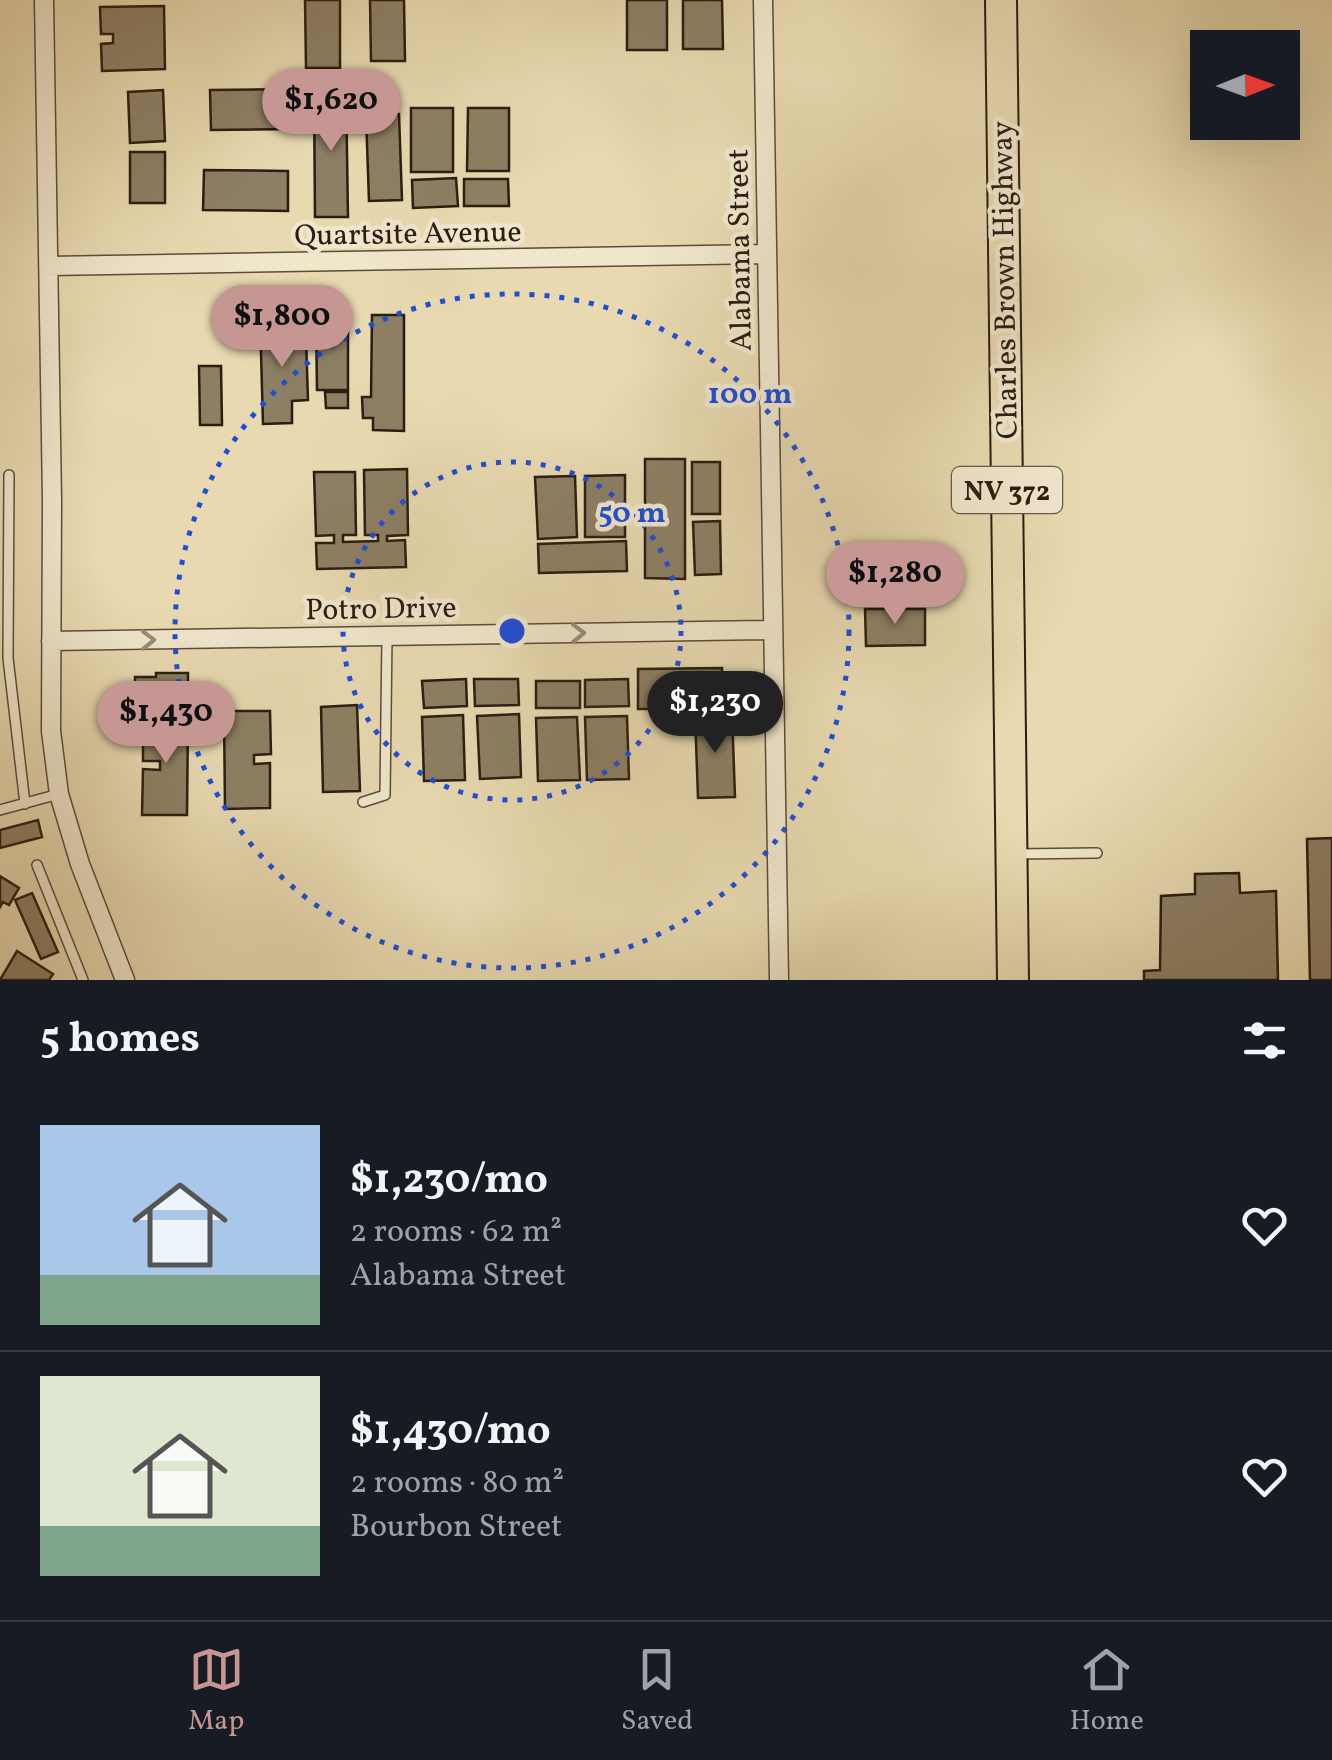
<!DOCTYPE html>
<html lang="en">
<head>
<meta charset="utf-8">
<style>
  :root { --surface:#171b24; --page:#242831; --text:#f1f3f6; --muted:#9ea1a6; --line:#363941; --accent:#c59692 }
  body { margin:0; font-family:Vollkorn,serif; background:var(--page); color:var(--text); height:100vh; display:flex; flex-direction:column; font-size:38px; white-space:nowrap }
  * { box-sizing:border-box; margin:0 }
  p { font-size:32px; color:var(--muted) }
  .icon { flex:none; width:55px; height:55px; fill:none; stroke:currentColor; stroke-width:2; stroke-linecap:round; stroke-linejoin:round }
  .map { position:relative; height:980px; overflow:hidden }
  .side { display:flex; flex-direction:column; background:var(--surface); flex:1 }
  .side>* { flex:none }
  .needle { width:65px; rotate:89deg }
  .fabs { position:absolute; left:1190px; top:30px; display:grid; gap:20px }
  .fabs a { display:grid; place-items:center; width:110px; height:110px; border-radius:0px; background:var(--surface); box-shadow:0 10px 40px #0002; font-size:50px }
  .price { position:absolute; translate:-50% -85px; padding:0 22px; border-radius:35px; background:var(--accent); color:#111; font-size:32px; line-height:65px; filter:drop-shadow(0 2px 5px #0008) }
  .price::after { content:''; position:absolute; left:50%; top:60px; width:30px; height:22px; margin-left:-15px; background:inherit; clip-path:polygon(0 0,100% 0,50% 100%) }
  .price.active { background:#222; color:#fff }
  ul { padding:0; list-style:none }
  li { display:flex; align-items:center; gap:30px; height:250px; padding:0 40px }
  li+li { border-top:2px solid var(--line) }
  li span { display:grid; place-items:center; flex:none; width:280px; height:200px; border-radius:0px; color:#555 }
  li>.icon { margin-inline-start:auto }
  span .icon { width:120px; height:120px; fill:#fffc; stroke-width:1 }
  li b { font-size:42px }
  h2 { display:flex; justify-content:space-between; align-items:center; height:120px; padding:0 40px; font-size:42px }
  .dock { display:flex; justify-content:space-around; align-items:center; height:140px; border-top:2px solid var(--line); background:var(--surface); font-size:28px; color:var(--muted) }
  .dock a { display:grid; justify-items:center; gap:5px }
  .dock .active { color:var(--accent) }
  .map>svg:first-child { display:block }
  .building { fill:#8d7f64; stroke:#2a1e11; stroke-width:2.5 }
  .lines { fill:none; stroke-linecap:round; stroke-linejoin:round }
  .service-casing { stroke:#5a4d39; stroke-width:12 }
  .minor-casing { stroke:#5a4d39; stroke-width:21 }
  .primary-casing { stroke:#2a1e11; stroke-width:34 }
  .service { stroke:#f0e6cc; stroke-width:9 }
  .minor { stroke:#f0e6cc; stroke-width:18 }
  .primary { stroke:#e8d9b0; stroke-width:30 }
  .oneway { stroke:#978c78 }
  .ring { fill:none; stroke:#1d4ed8; stroke-width:5; stroke-dasharray:5 10 }
  .labels { text-anchor:middle; stroke-width:9; stroke-linejoin:round; paint-order:stroke }
  .shield { fill:#f0e6cc; stroke:#655a49; stroke-width:2.5 }
  .shield-label { font-size:28px; font-weight:bold; fill:#2a1e11 }
  .street-label { font-size:30px; fill:#2a1e11; stroke:#f0e6cc }
  .centre { fill:#1d4ed8; stroke:#f0e6cc; stroke-width:5 }
  .ring-label { font-size:30px; text-anchor:middle; font-weight:bold; fill:#1d4ed8; stroke:#f0e6cc; stroke-width:9; stroke-linejoin:round; paint-order:stroke }
</style>
</head>
<body>
<div class="map">
<svg width="1332" height="980" viewBox="0 0 1332 980">
  <rect width="100%" height="100%" fill="#e8d9b0"/>
  <filter id="stains"><feTurbulence type="fractalNoise" baseFrequency=".002" numOctaves="4"/><feColorMatrix values="0 0 0 0 .2 0 0 0 0 .09 0 0 0 0 .02 0 0 0 .5 -.17"/></filter>
  <radialGradient id="worn" r=".72"><stop offset=".6" stop-color="#630" stop-opacity="0"/><stop offset="1" stop-color="#630" stop-opacity=".3"/></radialGradient>
  <path class="building" d="M305,0H340V68H306Z
    M370,0H404L405,61H371Z
    M627,0H667V50H627Z
    M683,0H722L723,49H683Z
    M164,6L165,69L102,71L101,44L113,43V34H101L100,7Z
    M296,89V129L211,130L210,90Z
    M346,89L348,217H315L314,90Z
    M163,90L165,141L130,143L128,92Z
    M411,108H453V172H411Z
    M468,108H509V171H467Z
    M399,114L402,200L369,201L366,115Z
    M130,152H165V203H130Z
    M204,170L288,171V211L203,210Z
    M456,178L458,206L413,208L412,180Z
    M464,179H508L509,206H464Z
    M372,315H404V431L373,430V418H363L362,397H371Z
    M348,316V390H317L316,317Z
    M291,317L292,338H306L308,400L292,401V423L263,424L260,318Z
    M199,366H221L222,425H200Z
    M325,392H348V408H326Z
    M645,459H685V579L645,578Z
    M692,462H720V514H692Z
    M407,469L408,535L387,536V541L405,540L406,567L317,569L316,543H334V535L316,536L314,472H355L356,535H343V542L378,541V535H365L364,470Z
    M625,475V537H585V476Z
    M575,476L577,537L538,539L535,477Z
    M720,521L721,574L695,575L693,522Z
    M626,541L627,571L539,573L538,544Z
    M926,558V598L866,599L865,559Z
    M865,609H925V645L866,646Z
    M722,668V709H638V669Z
    M156,673H188V710H135V677H156Z
    M466,679L467,706L424,708L422,681Z
    M474,679H518L519,705L475,706Z
    M628,679L629,706L585,707V680Z
    M536,681H580V708H536Z
    M357,705L360,791L323,792L321,707Z
    M224,711H270L271,754L254,755V764L270,763V808L225,809Z
    M732,713L735,797L698,798L695,714Z
    M519,714L521,777L480,779L477,716Z
    M463,715L465,780L424,781L422,717Z
    M627,716L629,779L587,780L585,717Z
    M143,717L188,718L187,815H142L143,769L160,770V761H143Z
    M577,717L580,780L538,781L536,718Z
    M38,820L42,837L0,848V830Z
    M1332,838V980H1310L1307,839Z
    M1239,873L1240,893L1276,891L1278,980H1144V971L1160,970L1161,896L1195,894V874Z
    M0,876L19,888L9,905L3,902L0,907Z
    M32,893L58,952L41,959L15,900Z
    M17,951L53,974L49,980H0Z"/>
  <g class="lines">
    <defs>
      <path id="service" d="M9,475L8,658L25,804
        M363,802L385,795L387,636
        M0,810L59,794
        M1014,854L1097,853
        M37,865L83,980"/>
      <path id="minor" d="M44,0L52,501L51,731L59,794L80,864L125,980
        M763,0L779,980
        M49,266L767,254
        M51,641L772,630"/>
      <path id="primary" d="M1001,0L1013,980"/>
    </defs>
    <use href="#service" class="service-casing"/>
    <use href="#minor" class="minor-casing"/>
    <use href="#primary" class="primary-casing"/>
    <use href="#service" class="service"/>
    <use href="#minor" class="minor"/>
    <use href="#primary" class="primary"/>
  </g>
  <defs><path id="oneway-chevron" d="M-2-3.5L2.5 0L-2 3.5" fill="none" stroke-width="1.6" stroke-linecap="round" stroke-linejoin="round" transform="scale(2.5)"/></defs>
  <g class="oneway">
    <use href="#oneway-chevron" transform="translate(578 633) rotate(-1)"/>
    <use href="#oneway-chevron" transform="translate(148 640) rotate(-1)"/>
  </g>
  <g class="ring">
    <circle cx="512" cy="631" r="169"/>
    <circle cx="512" cy="631" r="337"/>
  </g>
  <g class="labels">
    <rect class="shield" x="952" y="467" width="110" height="46" rx="8"/>
    <g class="shield-label">
      <text x="1007" y="500">NV 372</text>
    </g>
    <g class="street-label">
      <text transform="translate(408 233) rotate(-1)" y="10">Quartsite Avenue</text>
      <text transform="translate(739 250) rotate(-91)" y="10">Alabama Street</text>
      <text transform="translate(1004 280) rotate(-91)" y="10">Charles Brown Highway</text>
      <text transform="translate(381 608) rotate(-1)" y="10">Potro Drive</text>
    </g>
  </g>
  <circle cx="512" cy="631" r="15" class="centre"/>
  <g class="ring-label">
    <text x="750" y="403">100 m</text>
    <text x="632" y="522">50 m</text>
  </g>
  <rect width="100%" height="100%" filter="url(#stains)"/>
  <rect width="100%" height="100%" fill="url(#worn)"/>
</svg>
<div class="fabs">
<a><svg class="needle" viewBox="-14 -14 28 28"><path d="M0-13l5 13h-10z" fill="#e53935"/><path d="M0 13l5-13h-10z" fill="#9ea1a6"/></svg></a>
</div>
<b class="price" style="left:331px;top:154px">$1,620</b>
<b class="price" style="left:282px;top:370px">$1,800</b>
<b class="price" style="left:895px;top:627px">$1,280</b>
<b class="price active" style="left:715px;top:756px">$1,230</b>
<b class="price" style="left:166px;top:766px">$1,430</b>
</div>
<section class="side">
<h2>5 homes<svg class="icon" aria-label="filters" viewBox="0 0 24 24"><path d="M4 7h16M4 17h16"/><circle cx="9" cy="7" r="2"/><circle cx="15" cy="17" r="2"/></svg></h2>
<ul>
<li><span style="background:linear-gradient(#a9c7e8 75%,#7fa58c 0)"><svg class="icon" aria-label="home" viewBox="0 0 24 24"><path d="M3 11l9-7 9 7M6 9v11h12V9"/></svg></span><div><b>$1,230/mo</b><p>2 rooms · 62 m²</p><p>Alabama Street</p></div><svg class="icon" aria-label="heart" viewBox="0 0 24 24"><path d="M12 20l-8-8c-3-5 5-10 8-4 3-6 11-1 8 4z"/></svg></li>
<li><span style="background:linear-gradient(#dfe7d0 75%,#7fa58c 0)"><svg class="icon" aria-label="home" viewBox="0 0 24 24"><path d="M3 11l9-7 9 7M6 9v11h12V9"/></svg></span><div><b>$1,430/mo</b><p>2 rooms · 80 m²</p><p>Bourbon Street</p></div><svg class="icon" aria-label="heart" viewBox="0 0 24 24"><path d="M12 20l-8-8c-3-5 5-10 8-4 3-6 11-1 8 4z"/></svg></li>
</ul>
</section>
<nav class="dock">
<a class="active"><svg class="icon" aria-label="map" viewBox="0 0 24 24"><path d="M3 6l6-2 6 2 6-2v14l-6 2-6-2-6 2zM9 4v14M15 6v14"/></svg>Map</a>
<a><svg class="icon" aria-label="saved" viewBox="0 0 24 24"><path d="M7 4h10v16l-5-4-5 4z"/></svg>Saved</a>
<a><svg class="icon" aria-label="home" viewBox="0 0 24 24"><path d="M3 11l9-7 9 7M6 9v11h12V9"/></svg>Home</a>
</nav>
</body>
</html>
